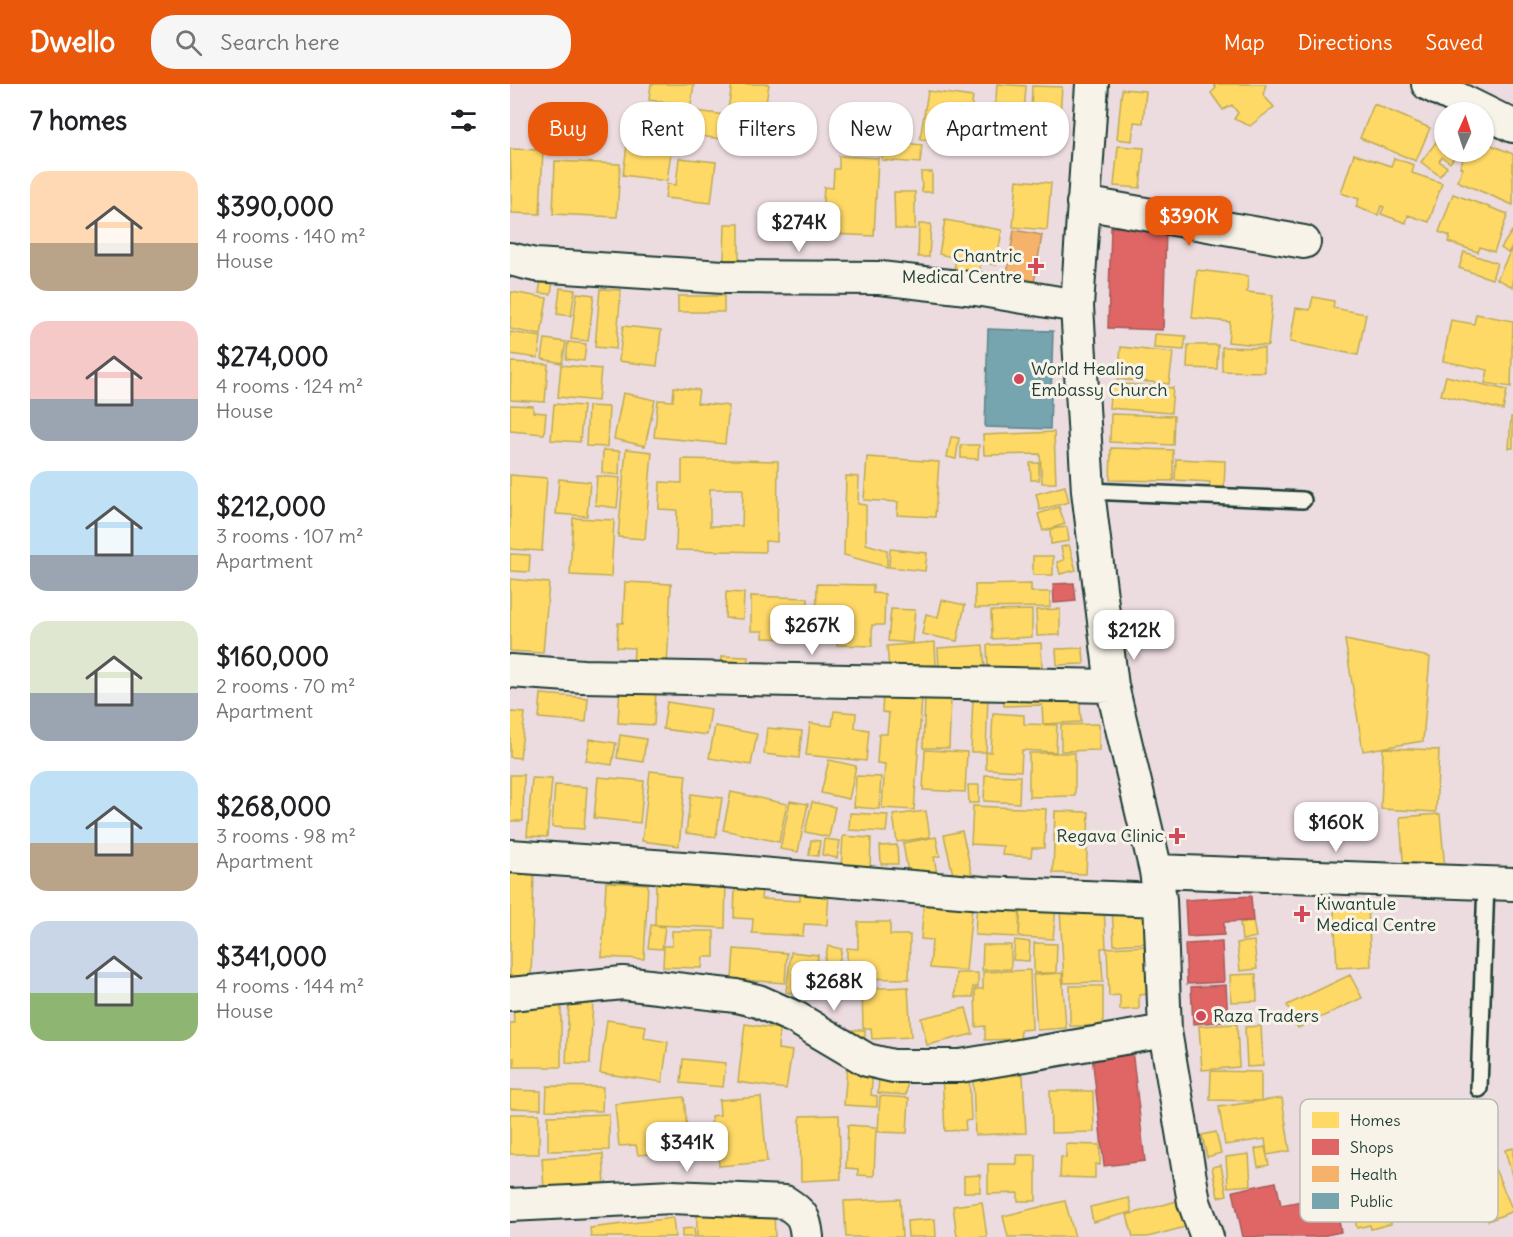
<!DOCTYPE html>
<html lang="en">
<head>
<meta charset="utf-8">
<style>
  :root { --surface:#fff; --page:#f6f6f6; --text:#202124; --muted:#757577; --accent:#ea580c }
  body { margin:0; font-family:Delius,sans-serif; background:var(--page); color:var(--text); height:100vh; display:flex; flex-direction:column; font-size:22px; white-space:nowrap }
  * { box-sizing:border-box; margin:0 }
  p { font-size:20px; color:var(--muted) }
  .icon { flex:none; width:33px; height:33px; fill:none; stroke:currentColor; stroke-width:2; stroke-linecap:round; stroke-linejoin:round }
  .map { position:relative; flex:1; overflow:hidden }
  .sheet { display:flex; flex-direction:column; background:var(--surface); width:510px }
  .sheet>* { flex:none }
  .hud { position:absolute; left:18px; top:18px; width:570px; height:54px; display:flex; gap:12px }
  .needle { width:39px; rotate:3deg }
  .buttons { position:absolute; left:924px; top:18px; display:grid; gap:12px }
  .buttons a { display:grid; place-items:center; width:60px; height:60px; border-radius:50%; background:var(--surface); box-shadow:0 2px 4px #0004; font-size:30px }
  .price { position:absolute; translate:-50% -51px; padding:0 14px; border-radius:12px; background:#fff; color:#222; font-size:20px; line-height:39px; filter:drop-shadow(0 2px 3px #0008) }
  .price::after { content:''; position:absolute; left:50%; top:36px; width:18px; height:14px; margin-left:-9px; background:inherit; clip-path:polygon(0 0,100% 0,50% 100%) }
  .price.selected { background:var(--accent); color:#fff }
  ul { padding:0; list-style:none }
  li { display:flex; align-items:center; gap:18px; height:150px; padding:0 30px }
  li span { display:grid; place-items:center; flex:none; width:168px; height:120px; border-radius:18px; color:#555 }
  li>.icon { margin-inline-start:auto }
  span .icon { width:72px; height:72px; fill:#fffc; stroke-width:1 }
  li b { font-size:26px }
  h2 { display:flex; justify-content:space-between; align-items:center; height:72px; padding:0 30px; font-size:26px }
  .tag { padding:0 21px; border-radius:24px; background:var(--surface); box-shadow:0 2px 4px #0004; font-size:21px; line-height:54px }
  .tag.selected { background:var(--accent); color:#fff }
  header { display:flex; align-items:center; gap:36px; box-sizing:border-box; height:84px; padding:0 30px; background:var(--accent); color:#fff }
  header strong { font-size:28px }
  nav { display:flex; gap:33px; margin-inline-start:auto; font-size:21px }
  .search { width:420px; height:54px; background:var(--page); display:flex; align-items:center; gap:15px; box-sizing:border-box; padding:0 21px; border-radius:24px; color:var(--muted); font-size:22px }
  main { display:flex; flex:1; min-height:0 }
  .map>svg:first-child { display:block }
  .homes { fill:#ffd966; stroke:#bcaa57; stroke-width:1.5; fill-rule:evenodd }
  .shops { fill:#e06666; stroke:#a65a57; stroke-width:1.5 }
  .health { fill:#f6b26b; stroke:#b68f5a; stroke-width:1.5 }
  .public { fill:#76a5af; stroke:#5c868a; stroke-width:1.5 }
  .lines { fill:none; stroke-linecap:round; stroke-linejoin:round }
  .service-casing { stroke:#1f3d34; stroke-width:20 }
  .minor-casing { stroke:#1f3d34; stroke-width:36 }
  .service { stroke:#f7f3e8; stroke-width:15 }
  .minor { stroke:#f7f3e8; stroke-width:32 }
  .poi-dot { fill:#d1495b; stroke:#f7f3e8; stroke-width:2 }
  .labels { text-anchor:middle; stroke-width:6; stroke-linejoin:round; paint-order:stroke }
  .poi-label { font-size:18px; fill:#1f3d34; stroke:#f7f3e8; text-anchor:start }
  .key { fill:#f7f3e8; stroke:#b6bcb2; stroke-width:1.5 }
  .key-label { font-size:16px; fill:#1f3d34 }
</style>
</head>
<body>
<header>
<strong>Dwello</strong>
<div class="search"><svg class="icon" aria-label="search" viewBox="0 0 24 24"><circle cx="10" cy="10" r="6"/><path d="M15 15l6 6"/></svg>Search here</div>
<nav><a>Map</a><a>Directions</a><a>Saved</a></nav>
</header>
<main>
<section class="sheet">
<h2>7 homes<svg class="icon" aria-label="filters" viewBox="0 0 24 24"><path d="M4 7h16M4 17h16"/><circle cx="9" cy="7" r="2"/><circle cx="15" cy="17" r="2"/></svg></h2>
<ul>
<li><span style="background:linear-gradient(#ffd9b3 60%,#b9a48a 0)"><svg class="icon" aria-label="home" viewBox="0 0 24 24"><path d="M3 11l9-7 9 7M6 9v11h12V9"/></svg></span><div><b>$390,000</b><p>4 rooms · 140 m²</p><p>House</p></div></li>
<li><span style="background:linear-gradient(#f6c9c9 65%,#9aa5b1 0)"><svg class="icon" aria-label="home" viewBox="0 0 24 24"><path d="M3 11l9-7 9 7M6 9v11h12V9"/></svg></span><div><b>$274,000</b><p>4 rooms · 124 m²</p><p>House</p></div></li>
<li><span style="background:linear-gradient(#bfe0f5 70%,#9aa5b1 0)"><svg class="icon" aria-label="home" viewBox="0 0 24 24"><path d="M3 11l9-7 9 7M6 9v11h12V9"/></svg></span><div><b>$212,000</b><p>3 rooms · 107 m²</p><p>Apartment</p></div></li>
<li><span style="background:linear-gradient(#dfe7d0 60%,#9aa5b1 0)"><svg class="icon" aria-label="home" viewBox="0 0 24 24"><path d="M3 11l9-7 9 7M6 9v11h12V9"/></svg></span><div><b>$160,000</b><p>2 rooms · 70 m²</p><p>Apartment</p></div></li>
<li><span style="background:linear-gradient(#bfe0f5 60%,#b9a48a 0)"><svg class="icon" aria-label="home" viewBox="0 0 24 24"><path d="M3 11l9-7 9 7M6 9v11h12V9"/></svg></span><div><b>$268,000</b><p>3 rooms · 98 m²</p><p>Apartment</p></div></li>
<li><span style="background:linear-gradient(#c9d6e8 60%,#8fb573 0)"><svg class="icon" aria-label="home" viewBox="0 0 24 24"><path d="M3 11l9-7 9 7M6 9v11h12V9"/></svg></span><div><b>$341,000</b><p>4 rooms · 144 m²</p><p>House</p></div></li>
</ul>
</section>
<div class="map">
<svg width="1003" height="1153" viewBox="0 0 1003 1153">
  <rect width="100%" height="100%" fill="#ecdce0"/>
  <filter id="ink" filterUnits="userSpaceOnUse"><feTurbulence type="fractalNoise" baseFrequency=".0167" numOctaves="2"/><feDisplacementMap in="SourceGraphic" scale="12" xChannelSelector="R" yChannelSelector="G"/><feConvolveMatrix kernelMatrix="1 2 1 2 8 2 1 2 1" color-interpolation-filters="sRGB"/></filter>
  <g filter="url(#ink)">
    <path class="homes" d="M141,0H184L181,21L139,16Z
      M222,0H259L254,32L218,26Z
      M487,0L516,2L514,30L485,28Z
      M703,0H756L753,11L764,23L740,42L724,35L728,29L722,21L713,26L701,9L706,4Z
      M522,2L552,3L550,31L521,30Z
      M612,5L636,7L633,39L624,38L622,57L607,55Z
      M418,7L463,13L455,62L410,55Z
      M864,20L920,44L906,77L850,54Z
      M142,21L237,34L233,58L139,45Z
      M35,40L88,44L86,68L33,64Z
      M933,49L934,50V68H948L940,79L932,73L929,77L937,83L930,92L911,78Z
      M118,54L162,60L157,97L113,91Z
      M373,57L412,61L410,79L372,76Z
      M974,58L1003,70V121L947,97L953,84L950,83L956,68H974Z
      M608,62L634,64L630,104L604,102Z
      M0,65L33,66L30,130L2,129Z
      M844,70L881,82L884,74L904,81L902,89L932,99L919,138L898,131L896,139L871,130L874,123L871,122L868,131L846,123L849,115L831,109Z
      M329,72L368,74L364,152L321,150L322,133L312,132L314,103L323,104L324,85H329Z
      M169,74L206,78L201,119L155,114L157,100L166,101Z
      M45,77L110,80L107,133L43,130Z
      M411,88H422V108H412Z
      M507,96L541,99L537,146L503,143Z
      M384,108H405V145H385Z
      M943,110L998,130L984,168L970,163L968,168L938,158L940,152L929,148Z
      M435,136L492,146L486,181L471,178L469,191L444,186L446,174L429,170Z
      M215,140H229V176H214Z
      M409,140H421L419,173H408Z
      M1002,147L1003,161L998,169L991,164Z
      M1003,162V203L987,195Z
      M954,168L987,179L982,195L949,184Z
      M687,186L738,192L737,208L763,211L758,262L718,258L720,238L682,234Z
      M31,196L43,197L41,210L29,209Z
      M50,204L65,206L61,232L47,230Z
      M90,205L111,206L106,265L85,263Z
      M1,208L37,214L31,251L0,245Z
      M67,209L84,211L78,257L61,255Z
      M168,212H214V228H168Z
      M803,213L824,217L823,224L856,230L848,271L780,258L786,224L800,226Z
      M966,230L1003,237L1001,303L975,299L978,286L933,277L941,236L964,240Z
      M113,242L151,246L147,282L109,277Z
      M0,248L31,253L28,274L0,270Z
      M645,250L676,252L674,266L644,264Z
      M35,255L56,258L52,279L32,275Z
      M58,258L76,260L74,277L56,275Z
      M678,261H708L707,285L677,284Z
      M611,263L663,269L659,300L608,295Z
      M712,263L754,264V288L712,287Z
      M1,278L38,280L35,318L0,316Z
      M51,281L91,285L88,317L48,313Z
      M936,292L997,306L993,326L931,311Z
      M601,299L663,304L661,329L599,324Z
      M164,303L189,306L187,319L219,322L215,360L144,353L148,316L163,317Z
      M113,309L145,316L135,362L104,355Z
      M44,320L73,322L70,358L41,356Z
      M0,321L23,322V328L36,329L34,350L0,347Z
      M78,322L99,323L97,363L76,362Z
      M601,330L664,332L663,361L600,358Z
      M1001,333H1003V364H999Z
      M544,348L546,399H532L530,370L474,371L473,351Z
      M441,353L449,354L446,375L437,373Z
      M451,361H469L468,375L451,374Z
      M601,364L663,366V397L600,396Z
      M116,365L142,368L135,455L108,453Z
      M93,366L110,367L109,391L92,389Z
      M357,373L429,378L425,433L387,431L388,418L354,416Z
      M172,375L268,377L267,458L255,457V468L166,466L167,426L149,425L150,398L172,399ZM200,405H233L232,442H200Z
      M666,375L715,377L714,407L699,406L700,398L665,396Z
      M520,379H529V396H521Z
      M0,391L37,394L32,467L0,465Z
      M87,392L110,394L107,424L85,421Z
      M336,392L349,393L348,420L356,421V460L377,466V483L334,471Z
      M49,395L80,398L77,432L46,430Z
      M555,402L559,418L530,426L526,410Z
      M549,423L555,440L533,447L528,430Z
      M63,434L104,436L101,493L60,491Z
      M557,443L559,457L541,460L540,445Z
      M559,461L566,486L550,490L547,478L554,476L551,463Z
      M380,465L417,469L415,487L379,483Z
      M0,470L20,471L19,488L0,487Z
      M523,472H543V491H523Z
      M0,495L39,499L33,569L0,567Z
      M115,498L161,500L157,583L123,582L124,564L107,563L108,539H113Z
      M307,500L363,501V509L375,510L374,541H362V562L327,561V549H306Z
      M521,500V508H540V523L465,524V501Z
      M216,508L234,509L233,535L215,534Z
      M241,512L298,514L297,549L287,548L286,555L253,554V547H241Z
      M432,516L455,521L447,557L412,550L416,530L428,533Z
      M381,525L405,526L402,559L378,557Z
      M550,525V551L527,552L526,526Z
      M522,526V553L482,555L481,527Z
      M835,556L920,573L913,657L853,667Z
      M425,558L426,581L379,585L377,562Z
      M531,559L532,584L478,586L477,561Z
      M473,561L475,584L429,586L428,564Z
      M573,564L574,580L547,581L546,565Z
      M212,572L238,573L237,590L211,589Z
      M110,603L146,606L144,641L108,639Z
      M569,604L571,638L533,640L532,621L494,622L493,607Z
      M31,610L78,614L76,638L29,634Z
      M373,610L412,613L404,726L372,724L375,680L367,679L369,650H377L379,629L372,628Z
      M463,611L478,612L476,668H461Z
      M415,614L441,615L439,664H413Z
      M157,618L201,625L197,651L153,645Z
      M324,627L346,629L345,644L359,646L356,677L296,671L300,639L322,642Z
      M0,628L15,629L10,674L0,673Z
      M483,629L514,631V640L547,641L546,668L512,666L511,687L476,685V668H481Z
      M589,640V666L551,667V641Z
      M205,642L247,650L241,681L199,674Z
      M257,644L292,647L289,674L254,670Z
      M110,651L136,655L133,678L107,674Z
      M80,655L106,659L102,681L76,677Z
      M873,664L929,666L926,728L871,725Z
      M415,666L457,668L455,708L413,706Z
      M519,669H565V712L519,713Z
      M319,676L346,682L339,715L311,709Z
      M140,687L176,691L169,762L132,757Z
      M0,691H14L13,737H0Z
      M475,691L510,692L509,719L474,717Z
      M346,692L371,693L369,725L344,723Z
      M88,693L134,697L130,739L84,734Z
      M22,694L42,695L37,753L17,752Z
      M45,701L77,703L74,745L42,743Z
      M458,701H469V719H459Z
      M221,708L277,720L269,758L213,746Z
      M181,710L212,714L206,753L176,749Z
      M280,717L298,720L288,768L270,765Z
      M302,718L325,723L319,753L295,748Z
      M463,722L536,725L534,764H522L521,773L492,771L493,762L461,760Z
      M416,727L420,753L387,758L383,731Z
      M545,727L579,728L576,790L543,789Z
      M340,729L378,731L376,748L339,746Z
      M930,730L935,786L894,789L890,733Z
      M452,747L462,791L444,795L434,751Z
      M333,752L361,754L360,786L331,784Z
      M426,753L430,772L424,773L427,790L399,795L393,759Z
      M314,755L330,757L327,774L312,771Z
      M301,756L310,757L308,772L299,771Z
      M387,761L388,780H371L370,762Z
      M0,790H24L21,893L0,892Z
      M146,794L216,796L215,844L145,841Z
      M96,798L138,800L134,875L92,873Z
      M225,802L252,804L251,815L290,817V806L319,808L317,841L294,840L293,852L242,849L243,835L224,834Z
      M467,815L510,817L509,853L465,851Z
      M414,819L462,823L456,887L420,884L422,856L411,855Z
      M511,820L546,822L543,855L509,853Z
      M635,821L638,859L604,861L602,823Z
      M594,823L596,864H591L593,898L554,899L550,825Z
      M858,824L861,882L827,884L824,826Z
      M743,837L746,853L732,856L730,839Z
      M348,838H380V851H400L399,895L337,894V864L348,865Z
      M141,841L155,843L152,865L138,864Z
      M162,847H204V873H193L192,884L153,883L154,862H162Z
      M505,856L520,858L519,877L503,876Z
      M744,857L747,885L730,887L727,859Z
      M524,859L547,860L546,889H524Z
      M473,861H501V885L472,886Z
      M318,862L332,865L323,904L309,901Z
      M636,862L638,910L629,911V925L610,926V911L599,912L597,864Z
      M224,865L277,869L275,899L222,895Z
      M281,868L308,871L304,903L297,902L296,911L276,908Z
      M520,886L522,945L510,946L511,955L475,956V942L466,943L465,905H473V888Z
      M446,889H468V903H463V913H445Z
      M552,889L556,944L527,946L523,891Z
      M746,890L747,917L721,918L720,891Z
      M840,891L852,914L788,944L777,921Z
      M560,902H593V942H560Z
      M398,903L401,953L362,955L361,944H353L352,905Z
      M59,915L83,916L80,980L56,979Z
      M3,916H51V983H4V974H0V939H4Z
      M456,924L463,950L417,961L411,934Z
      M97,936L136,942L134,954L158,958L152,998L90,989Z
      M235,940L269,945L268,965L282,967L276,1005L228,998Z
      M727,940L729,983L692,986L689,942Z
      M751,942L753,982L737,983L735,943Z
      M339,946H355V959L340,960Z
      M173,975L216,979L213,1003L171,999Z
      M337,984L363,986L361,1011L367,1012V1023L334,1021Z
      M701,987L751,988V1017L700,1016Z
      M369,990L398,992L396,1011L368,1009Z
      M459,990L461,1036L455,1037L456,1046L435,1047L432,991Z
      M513,991L516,1049L465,1051L463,993Z
      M37,1002L93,1003L92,1027L36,1026Z
      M0,1006L31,1007V1025L0,1024Z
      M540,1007H583L584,1048L541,1049Z
      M370,1012L399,1014L397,1049L368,1048Z
      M174,1013L178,1056L152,1058L153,1069L128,1071L126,1061L109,1062L105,1020Z
      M251,1013L257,1078L209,1082L207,1064L204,1065L201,1032L210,1031L209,1016Z
      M772,1014L780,1067L757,1071L755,1055L715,1061L709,1023Z
      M0,1030H29V1070H0Z
      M99,1030V1066L38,1067V1032Z
      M329,1031L331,1095L291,1097L290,1032Z
      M338,1041L366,1043L364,1092L348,1091V1085L336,1084Z
      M706,1048L711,1069L697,1073L692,1051Z
      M556,1060L590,1061V1081L585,1080V1094L550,1093L551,1073L556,1074Z
      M755,1063L759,1081L748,1083L745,1065Z
      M1003,1064V1095L995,1066Z
      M93,1070L95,1103L34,1106L32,1074Z
      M739,1070L741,1101L718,1103L716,1073Z
      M507,1071H526V1117H508V1109L478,1110V1080H507Z
      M979,1071L1003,1127L978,1137L955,1081Z
      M711,1081L717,1111L708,1113L702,1083Z
      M470,1091V1108H454V1092Z
      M884,1099L893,1133L881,1136V1140L861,1145L860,1141L847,1144L838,1110Z
      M619,1114L622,1128L583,1138L580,1123Z
      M390,1115L392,1153H336L334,1117Z
      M555,1117L565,1153H498L493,1132Z
      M667,1117L675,1143L638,1153H623L617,1131Z
      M472,1118L477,1153H447L443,1122Z
      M264,1125L265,1153H187V1126Z
      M163,1134L165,1153H81L80,1144Z
      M425,1135L426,1153H398L397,1137Z
      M184,1144L185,1153H172V1145Z"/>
    <path class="shops" d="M601,143L656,145L653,246L598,244Z
      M564,499L566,517L544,519L543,500Z
      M741,812L743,837L714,838V851L677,853L675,816Z
      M712,858L714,898L677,900L675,860Z
      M716,901L718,937L683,940L681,903Z
      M622,966L635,1077L594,1082L582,971Z
      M766,1098L771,1121L824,1111L831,1148L807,1153H733L723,1107Z"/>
    <path class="health" d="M504,146L532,151L524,199L496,195Z"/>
    <path class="public" d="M478,245L543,247L540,345L475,343Z"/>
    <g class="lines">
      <defs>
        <path id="service" d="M578,407L793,416
          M969,1005L976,798"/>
        <path id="minor" d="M582,0L567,222L578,407L602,602L646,787L650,816L655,947L684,1118L697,1153
          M918,0L1003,42
          M573,119L794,158
          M0,175L25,181L213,193L370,194L466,205L567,222
          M0,587L73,592L602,602
          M0,772L216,787L473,809L650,816
          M646,787L1003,800
          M0,910L113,899L226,912L248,917L286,934L357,976L383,982H450L655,947
          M0,1121L162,1113L275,1118C292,1129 295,1133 297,1153"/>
      </defs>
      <use href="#service" class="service-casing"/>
      <use href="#minor" class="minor-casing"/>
      <use href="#service" class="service"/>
      <use href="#minor" class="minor"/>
    </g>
  </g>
  <g class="poi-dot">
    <path d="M523 173h6v6h6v6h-6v6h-6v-6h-6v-6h6z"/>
    <circle cx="509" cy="295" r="6"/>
    <path d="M664 743h6v6h6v6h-6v6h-6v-6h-6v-6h6z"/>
    <path d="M789 821h6v6h6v6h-6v6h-6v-6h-6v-6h6z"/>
    <circle cx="691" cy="932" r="6"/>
  </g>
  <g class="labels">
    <g class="poi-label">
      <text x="512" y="178" text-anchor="end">Chantric<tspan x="512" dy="21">Medical Centre</tspan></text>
      <text x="521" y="291">World Healing<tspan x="521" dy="21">Embassy Church</tspan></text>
      <text x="654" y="758" text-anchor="end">Regava Clinic</text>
      <text x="806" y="826">Kiwantule<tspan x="806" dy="21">Medical Centre</tspan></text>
      <text x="703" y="938">Raza Traders</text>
    </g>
  </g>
  <rect x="790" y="1015" width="198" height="123" rx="9" class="key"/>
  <rect x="802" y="1028" width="27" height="16" fill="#ffd966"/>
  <rect x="802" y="1055" width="27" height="16" fill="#e06666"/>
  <rect x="802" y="1082" width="27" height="16" fill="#f6b26b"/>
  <rect x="802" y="1109" width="27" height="16" fill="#76a5af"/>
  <g class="key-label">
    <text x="840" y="1042">Homes</text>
    <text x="840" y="1069">Shops</text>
    <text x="840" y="1096">Health</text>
    <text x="840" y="1123">Public</text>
  </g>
</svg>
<div class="buttons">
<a><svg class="needle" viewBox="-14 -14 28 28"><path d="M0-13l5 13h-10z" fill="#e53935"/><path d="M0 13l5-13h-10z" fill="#757577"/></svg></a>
</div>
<b class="price selected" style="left:679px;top:163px">$390K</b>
<b class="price" style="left:289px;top:169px">$274K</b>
<b class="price" style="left:302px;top:572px">$267K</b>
<b class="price" style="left:624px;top:577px">$212K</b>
<b class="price" style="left:826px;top:769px">$160K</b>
<b class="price" style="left:324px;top:928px">$268K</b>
<b class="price" style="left:177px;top:1089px">$341K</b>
<div class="hud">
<a class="tag selected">Buy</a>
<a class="tag">Rent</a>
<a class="tag">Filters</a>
<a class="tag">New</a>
<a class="tag">Apartment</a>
</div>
</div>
</main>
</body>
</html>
